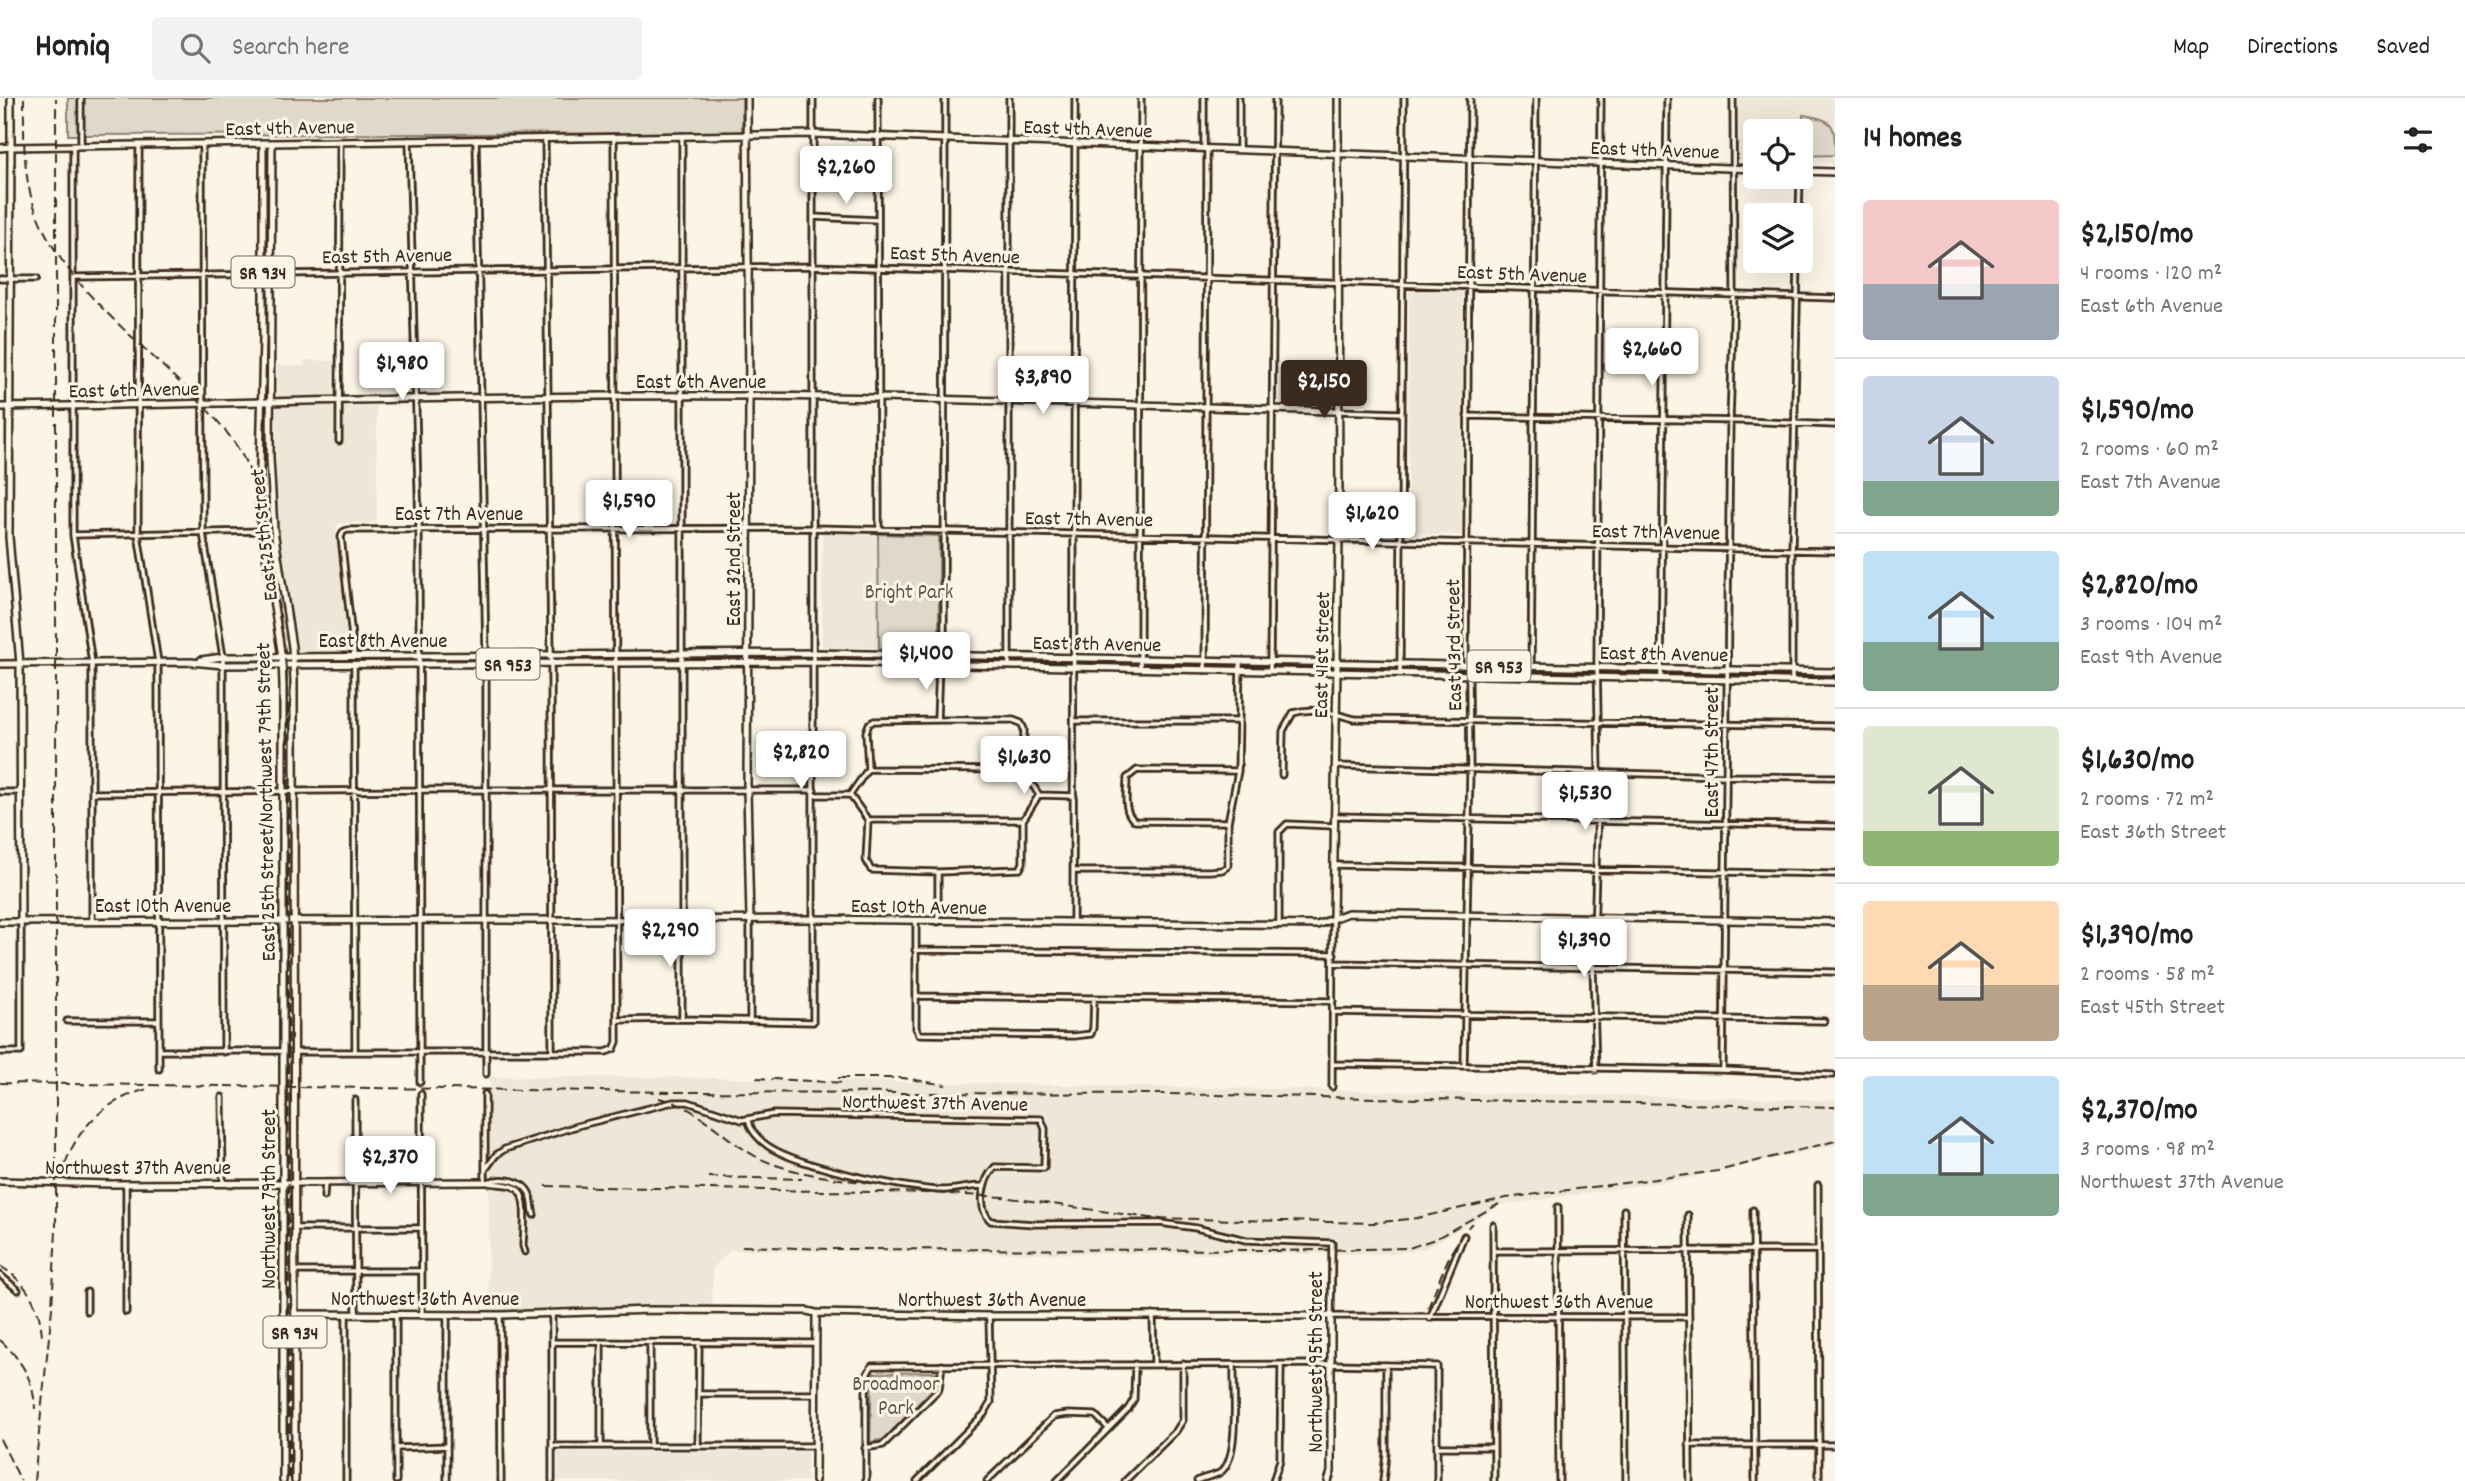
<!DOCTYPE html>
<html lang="en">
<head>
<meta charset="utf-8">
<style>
  :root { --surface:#fff; --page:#f2f2f2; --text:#222; --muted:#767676; --line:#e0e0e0; --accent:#3b2a1e }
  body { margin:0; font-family:Dekko,sans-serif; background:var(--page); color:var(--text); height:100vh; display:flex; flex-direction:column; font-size:26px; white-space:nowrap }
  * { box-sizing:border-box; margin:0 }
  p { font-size:23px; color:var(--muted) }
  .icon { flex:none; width:38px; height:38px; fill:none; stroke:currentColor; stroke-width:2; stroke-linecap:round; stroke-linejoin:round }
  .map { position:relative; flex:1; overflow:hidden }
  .drawer { display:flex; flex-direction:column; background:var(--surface); width:630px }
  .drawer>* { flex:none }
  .fabs { position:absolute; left:1743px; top:21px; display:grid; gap:14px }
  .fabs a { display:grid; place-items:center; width:70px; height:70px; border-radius:7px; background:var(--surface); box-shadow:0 7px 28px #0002; font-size:35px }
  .price { position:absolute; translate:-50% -60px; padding:0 16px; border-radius:7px; background:#fff; color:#222; font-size:23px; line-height:46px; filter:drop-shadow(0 2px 4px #0008) }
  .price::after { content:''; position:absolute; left:50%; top:42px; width:21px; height:16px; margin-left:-10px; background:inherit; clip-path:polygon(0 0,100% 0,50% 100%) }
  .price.active { background:var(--accent); color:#fff }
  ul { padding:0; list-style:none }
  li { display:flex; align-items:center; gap:21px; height:175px; padding:0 28px }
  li+li { border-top:2px solid var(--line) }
  li span { display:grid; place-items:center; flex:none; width:196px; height:140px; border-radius:7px; color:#555 }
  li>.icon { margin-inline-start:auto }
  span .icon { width:84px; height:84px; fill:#fffc; stroke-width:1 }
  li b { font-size:30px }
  h2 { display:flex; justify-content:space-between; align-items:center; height:84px; padding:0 28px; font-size:30px }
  header { display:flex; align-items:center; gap:42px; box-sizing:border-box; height:98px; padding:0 35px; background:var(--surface); border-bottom:2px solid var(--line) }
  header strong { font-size:33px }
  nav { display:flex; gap:38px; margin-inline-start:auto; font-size:24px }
  .search { width:490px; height:63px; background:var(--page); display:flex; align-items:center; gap:18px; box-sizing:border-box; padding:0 24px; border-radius:7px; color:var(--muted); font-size:26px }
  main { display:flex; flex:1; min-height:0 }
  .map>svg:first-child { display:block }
  .built { fill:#eee6d6 }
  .green { fill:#e0d8c8; stroke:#8e8173; stroke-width:2 }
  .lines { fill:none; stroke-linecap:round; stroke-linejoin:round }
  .street-casing { stroke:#3b2a1e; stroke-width:9 }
  .secondary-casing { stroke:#3b2a1e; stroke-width:10 }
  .primary-casing { stroke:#3b2a1e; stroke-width:10 }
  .street { stroke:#fcf5e5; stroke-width:3.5 }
  .secondary { stroke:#fcf5e5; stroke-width:5 }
  .primary { stroke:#fcf5e5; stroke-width:5 }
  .rail { stroke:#3b2a1e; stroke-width:2; stroke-dasharray:10 5; stroke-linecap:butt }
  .labels { text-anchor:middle; stroke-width:6; stroke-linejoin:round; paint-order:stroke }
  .shield { fill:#fcf5e5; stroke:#75675a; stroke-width:2 }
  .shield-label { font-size:19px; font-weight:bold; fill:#3b2a1e }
  .street-label { font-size:21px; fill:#3b2a1e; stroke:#fcf5e5 }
  .park-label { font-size:21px; fill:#645648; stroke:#fcf5e5 }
</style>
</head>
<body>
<header>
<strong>Homiq</strong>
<div class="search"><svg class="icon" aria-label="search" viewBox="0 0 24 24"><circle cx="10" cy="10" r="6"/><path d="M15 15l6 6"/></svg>Search here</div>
<nav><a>Map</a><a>Directions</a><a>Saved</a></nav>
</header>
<main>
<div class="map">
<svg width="1835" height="1383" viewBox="0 0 1835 1383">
  <rect width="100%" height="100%" fill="#fcf5e5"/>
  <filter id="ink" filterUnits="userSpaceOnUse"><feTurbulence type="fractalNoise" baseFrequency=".0143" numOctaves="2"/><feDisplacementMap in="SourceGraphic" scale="14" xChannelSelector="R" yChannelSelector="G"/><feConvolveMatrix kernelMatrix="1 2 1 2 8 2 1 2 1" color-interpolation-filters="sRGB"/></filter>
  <g filter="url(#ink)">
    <path class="built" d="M1739,0H1835V66L1801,65V33H1755V64L1739,63Z
      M1409,191L1463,193L1461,437L1408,436Z
      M305,262L333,263V307L377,308V425H343L337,427L336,433L348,553H296L276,428L277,267L304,268Z
      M822,435L878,436L879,550L822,549Z
      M490,979H655L1835,1002V1047L1685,1081L1501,1107L1426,1150L1391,1156L937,1155L730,1152L713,1170L712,1210L488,1214Z
      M558,1354H807V1383H558Z"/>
    <path class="green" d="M68,0H742V35L68,37Z
      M1803,17C1835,22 1835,26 1835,57L1801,58Z
      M878,436L939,438V548L937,551L879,550Z
      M936,1274L935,1288L885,1341L870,1344L872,1275Z"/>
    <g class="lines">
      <defs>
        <path id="street" d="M81,0V47
          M878,0L879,431
          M545,40L551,557L552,954
          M476,41L486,557V976
          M409,42L419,430L420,984
          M202,46L203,435L223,559L224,954
          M139,48L138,436L158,564L159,971
          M73,49V437L92,565V823
          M1204,50V0
          M1239,51V0
          M1799,117L1800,79
          M813,119L878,122
          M73,179L813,168L1835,200
          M0,181H36
          M1339,313L1401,315
          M1467,318L1744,323L1835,327
          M339,343L340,43
          M73,437L262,433
          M354,558L341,439L343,434L347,432L813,430L1835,453
          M354,566L355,953
          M1009,568V0
          M1140,570L1141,0
          M1205,572L1207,51
          M1270,572L1275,0
          M1400,575L1404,0
          M1531,578L1536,0
          M1661,580L1667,0
          M1792,583V452L1798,163
          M937,622L939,567L944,558L945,0
          M937,622H1013L1021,625L1024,631L1023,672L1039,697L1023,722V765L1020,771L938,774L871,772L866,762L868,722L850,697L868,671L866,634L869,626L874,623Z
          M1074,623H1239
          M1336,668L1727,678L1835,679
          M868,671L1023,672
          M1282,677L1283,633L1293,615C1315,608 1334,616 1355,621L1835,628
          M0,694H21
          M93,695L420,692H814
          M815,697H850
          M1039,697L1074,698
          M1335,718L1835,728
          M868,722H1023
          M1228,724L1135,723C1122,714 1127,694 1127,680L1137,672L1238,673
          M1334,767L1835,776
          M1074,773H1210L1222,772L1228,768V724L1238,673L1240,563
          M938,774V824
          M750,822V921
          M916,824V930L919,936L1074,938L1091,936L1093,930L1094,900
          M1073,824L1075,0
          M1279,827V734L1287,726L1334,728
          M915,852L1334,856
          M1334,865L1835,874
          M916,898L1333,903
          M1333,914L1824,923
          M682,921V38
          M618,922L682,921L813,924V0
          M67,923H159
          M159,953H283
          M0,954H21V824
          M295,954H606L614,951L617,944L614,39
          M1333,966L1723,972L1833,977
          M1464,968L1470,672L1469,583L1466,560L1470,0
          M1596,972L1593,869L1599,674L1597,563L1601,0
          M1723,972L1730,324L1734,197L1733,0
          M1332,989L1333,821
          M421,996L422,1217
          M222,999L223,1085
          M355,1002L356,1216
          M749,1023C750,1032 760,1043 768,1048C797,1068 911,1093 946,1092C959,1091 971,1088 984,1088
          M485,1072L496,1057L505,1051L577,1028L673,1004H688L742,1022L774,1016L1041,1021L1045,1031L1044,1070L995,1069C983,1081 976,1110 991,1123L1035,1126L1160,1125L1196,1130L1246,1142L1332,1145L1331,1218L1689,1219
          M485,1084C494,1087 505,1085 514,1089C530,1095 523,1134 523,1148L525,1154
          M485,1084V996
          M487,1084C503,1079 526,1081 531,1100C533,1106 532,1112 534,1117
          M126,1086V1214
          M1818,1087L1819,1383
          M324,1099L325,1085
          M1558,1109L1559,1383
          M1624,1112L1626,1383
          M1753,1112L1755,1383
          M1688,1117L1690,1383
          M1493,1127L1494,1383
          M294,1130H421
          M1494,1153L1817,1152
          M295,1173H422
          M0,1177L18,1192
          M87,1213V1194
          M552,1216V1383
          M346,1217V1383
          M396,1217V1383
          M447,1217V1383
          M500,1217L501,1383
          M1153,1217L1154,1266
          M1430,1220L1464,1138
          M553,1244L815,1245
          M699,1296H815
          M1689,1347H1835
          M552,1348H815
          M601,1348V1244
          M650,1348V1245
          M698,1348L699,1245
          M1437,1349H1494
          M396,1350L447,1348
          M865,1350L883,1347L939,1291L942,1267
          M866,1383V1278L872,1268L1332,1266L1437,1268V1383
          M917,1383L984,1316L991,1304L989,1218
          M987,1383L1054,1318L1068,1316L1095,1317L1108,1330
          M1057,1383L1128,1311L1134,1301L1135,1266
          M1125,1383L1176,1333L1183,1322V1266
          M1197,1383C1205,1378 1216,1379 1222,1373C1240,1357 1233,1291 1234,1267
          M1273,1383L1280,1362L1281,1267
          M1383,1383L1386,1356V1267"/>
        <path id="secondary" d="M747,0L749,298L747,692L750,822
          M272,45L813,36L1755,71
          M0,50L11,49L9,439L20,566L21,824
          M1801,73L1835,74
          M0,309C251,306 502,296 753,298C947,300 1142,307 1337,313
          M1333,821L1339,441L1338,0
          M0,824L814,821L1317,827L1348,815L1835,824
          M0,1083L109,1086L485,1084
          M295,1216L500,1217L651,1212L807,1213L816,1215L989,1218H1331V1374L1328,1383
          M815,1383L816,1215"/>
        <path id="primary" d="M11,0V49L272,45L270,360L274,432L292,549L294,582L295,1383
          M263,45V239L259,413L282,559L283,588V1383
          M201,562L223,559H282L814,555L1835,574
          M0,566L191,564L223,567L814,564L1835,584"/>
      </defs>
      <use href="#street" class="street-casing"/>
      <use href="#secondary" class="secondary-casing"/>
      <use href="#primary" class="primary-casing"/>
      <use href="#street" class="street"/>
      <use href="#secondary" class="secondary"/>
      <use href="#primary" class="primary"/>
      <path class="rail" d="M24,0C24,30 23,61 29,90C47,170 116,222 172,277C196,300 221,323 239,352C261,389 267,431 273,474C281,519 287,564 288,611L289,1383
        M756,980L846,985
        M838,980H903L946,987
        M0,985L675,994L1167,996L1835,1009
        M659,1000C698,1008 721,1039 755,1058C792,1077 835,1080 876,1086
        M708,1079L802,1081
        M61,1081C71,1035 103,1002 148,991
        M545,1088L930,1095L1003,1099L1150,1120L1373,1125L1417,1120L1506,1100L1718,1073L1835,1043
        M742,1148L829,1151L1283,1152
        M1275,1153L1409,1150L1435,1141L1499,1106
        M0,1168C27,1184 41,1209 42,1240
        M1428,1210C1440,1181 1450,1148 1472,1125
        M0,1242C21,1261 34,1282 35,1311
        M0,1341L21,1383
        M34,1383L52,1210L56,1132V0"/>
    </g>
  </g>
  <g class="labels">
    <g class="shield">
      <rect x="231.5" y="158.5" width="63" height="31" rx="5"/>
      <rect x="476.5" y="550.5" width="63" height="31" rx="5"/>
      <rect x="1467.5" y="552.5" width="63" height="31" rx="5"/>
      <rect x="263.5" y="1218.5" width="63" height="31" rx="5"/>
    </g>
    <g class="shield-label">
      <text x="263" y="181">SR 934</text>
      <text x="508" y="573">SR 953</text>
      <text x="1499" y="575">SR 953</text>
      <text x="295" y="1241">SR 934</text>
    </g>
    <g class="street-label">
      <text transform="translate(290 29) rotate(-1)" y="7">East 4th Avenue</text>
      <text transform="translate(1088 30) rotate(2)" y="7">East 4th Avenue</text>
      <text transform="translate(1655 51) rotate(2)" y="7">East 4th Avenue</text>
      <text transform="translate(955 156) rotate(2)" y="7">East 5th Avenue</text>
      <text transform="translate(387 157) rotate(-1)" y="7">East 5th Avenue</text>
      <text transform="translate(1522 175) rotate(2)" y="7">East 5th Avenue</text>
      <text x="701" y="290">East 6th Avenue</text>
      <text transform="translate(134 291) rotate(-1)" y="7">East 6th Avenue</text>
      <text x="459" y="422">East 7th Avenue</text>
      <text transform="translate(1089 420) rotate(1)" y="7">East 7th Avenue</text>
      <text transform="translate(1656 433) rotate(1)" y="7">East 7th Avenue</text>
      <text transform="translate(263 437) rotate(-96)" y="7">East 25th Street</text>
      <text transform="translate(733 461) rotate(-90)" y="7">East 32nd Street</text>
      <text x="383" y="549">East 8th Avenue</text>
      <text transform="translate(1097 545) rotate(1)" y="7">East 8th Avenue</text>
      <text transform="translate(1453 547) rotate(-91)" y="7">East 43rd Street</text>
      <text transform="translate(1664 555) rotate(1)" y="7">East 8th Avenue</text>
      <text transform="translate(1321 557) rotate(-89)" y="7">East 41st Street</text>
      <text transform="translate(1711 654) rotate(-90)" y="7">East 47th Street</text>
      <text transform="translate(265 704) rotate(-91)" y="7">East 25th Street/Northwest 79th Street</text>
      <text x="163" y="814">East 10th Avenue</text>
      <text transform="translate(919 808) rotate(1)" y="7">East 10th Avenue</text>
      <text transform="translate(935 1004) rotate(1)" y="7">Northwest 37th Avenue</text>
      <text x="138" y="1076">Northwest 37th Avenue</text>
      <text transform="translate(268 1101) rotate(-90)" y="7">Northwest 79th Street</text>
      <text x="425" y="1207">Northwest 36th Avenue</text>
      <text x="992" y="1208">Northwest 36th Avenue</text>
      <text x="1559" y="1210">Northwest 36th Avenue</text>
      <text transform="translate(1315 1264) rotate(-90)" y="7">Northwest 95th Street</text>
    </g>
    <g class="park-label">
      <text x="909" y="500">Bright Park</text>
      <text x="896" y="1292">Broadmoor<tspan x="896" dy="24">Park</tspan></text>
    </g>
  </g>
</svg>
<div class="fabs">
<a><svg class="icon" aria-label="locate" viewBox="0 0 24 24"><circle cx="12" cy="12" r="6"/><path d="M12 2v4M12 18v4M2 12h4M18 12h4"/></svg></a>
<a><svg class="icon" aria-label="layers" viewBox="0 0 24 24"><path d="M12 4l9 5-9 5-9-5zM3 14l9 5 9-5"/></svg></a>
</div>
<b class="price" style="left:846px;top:108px">$2,260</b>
<b class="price" style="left:1652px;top:290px">$2,660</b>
<b class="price" style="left:402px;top:304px">$1,980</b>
<b class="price" style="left:1043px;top:318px">$3,890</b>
<b class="price active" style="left:1324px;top:322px">$2,150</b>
<b class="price" style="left:629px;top:442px">$1,590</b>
<b class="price" style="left:1372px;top:454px">$1,620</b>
<b class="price" style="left:926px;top:594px">$1,400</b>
<b class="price" style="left:801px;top:693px">$2,820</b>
<b class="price" style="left:1024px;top:698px">$1,630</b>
<b class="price" style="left:1585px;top:734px">$1,530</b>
<b class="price" style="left:670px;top:871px">$2,290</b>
<b class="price" style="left:1584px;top:881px">$1,390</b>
<b class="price" style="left:390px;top:1098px">$2,370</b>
</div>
<section class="drawer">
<h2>14 homes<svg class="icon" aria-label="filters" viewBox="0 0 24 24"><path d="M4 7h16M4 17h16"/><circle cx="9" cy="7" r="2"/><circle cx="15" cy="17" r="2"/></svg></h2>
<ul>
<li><span style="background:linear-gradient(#f6c9c9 60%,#9aa5b1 0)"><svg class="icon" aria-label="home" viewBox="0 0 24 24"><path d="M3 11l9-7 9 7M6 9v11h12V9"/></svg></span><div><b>$2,150/mo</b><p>4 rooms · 120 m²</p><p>East 6th Avenue</p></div></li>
<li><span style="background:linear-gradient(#c9d6e8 75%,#7fa58c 0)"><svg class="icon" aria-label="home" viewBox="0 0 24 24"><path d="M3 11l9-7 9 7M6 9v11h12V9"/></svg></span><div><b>$1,590/mo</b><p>2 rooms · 60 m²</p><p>East 7th Avenue</p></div></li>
<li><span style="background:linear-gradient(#bfe0f5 65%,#7fa58c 0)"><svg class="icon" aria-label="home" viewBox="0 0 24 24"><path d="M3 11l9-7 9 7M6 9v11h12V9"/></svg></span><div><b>$2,820/mo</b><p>3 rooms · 104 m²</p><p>East 9th Avenue</p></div></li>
<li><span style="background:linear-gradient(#dfe7d0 75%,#8fb573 0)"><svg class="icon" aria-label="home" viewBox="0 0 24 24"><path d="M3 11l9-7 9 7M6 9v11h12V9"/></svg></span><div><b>$1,630/mo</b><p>2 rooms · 72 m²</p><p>East 36th Street</p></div></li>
<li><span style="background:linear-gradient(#ffd9b3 60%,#b9a48a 0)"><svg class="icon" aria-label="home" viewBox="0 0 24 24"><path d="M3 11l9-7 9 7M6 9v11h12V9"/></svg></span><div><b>$1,390/mo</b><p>2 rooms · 58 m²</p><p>East 45th Street</p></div></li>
<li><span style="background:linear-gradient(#bfe0f5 70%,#7fa58c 0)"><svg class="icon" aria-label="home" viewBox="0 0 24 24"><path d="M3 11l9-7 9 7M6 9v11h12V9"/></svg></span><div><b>$2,370/mo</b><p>3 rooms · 98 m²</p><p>Northwest 37th Avenue</p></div></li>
</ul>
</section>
</main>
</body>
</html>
